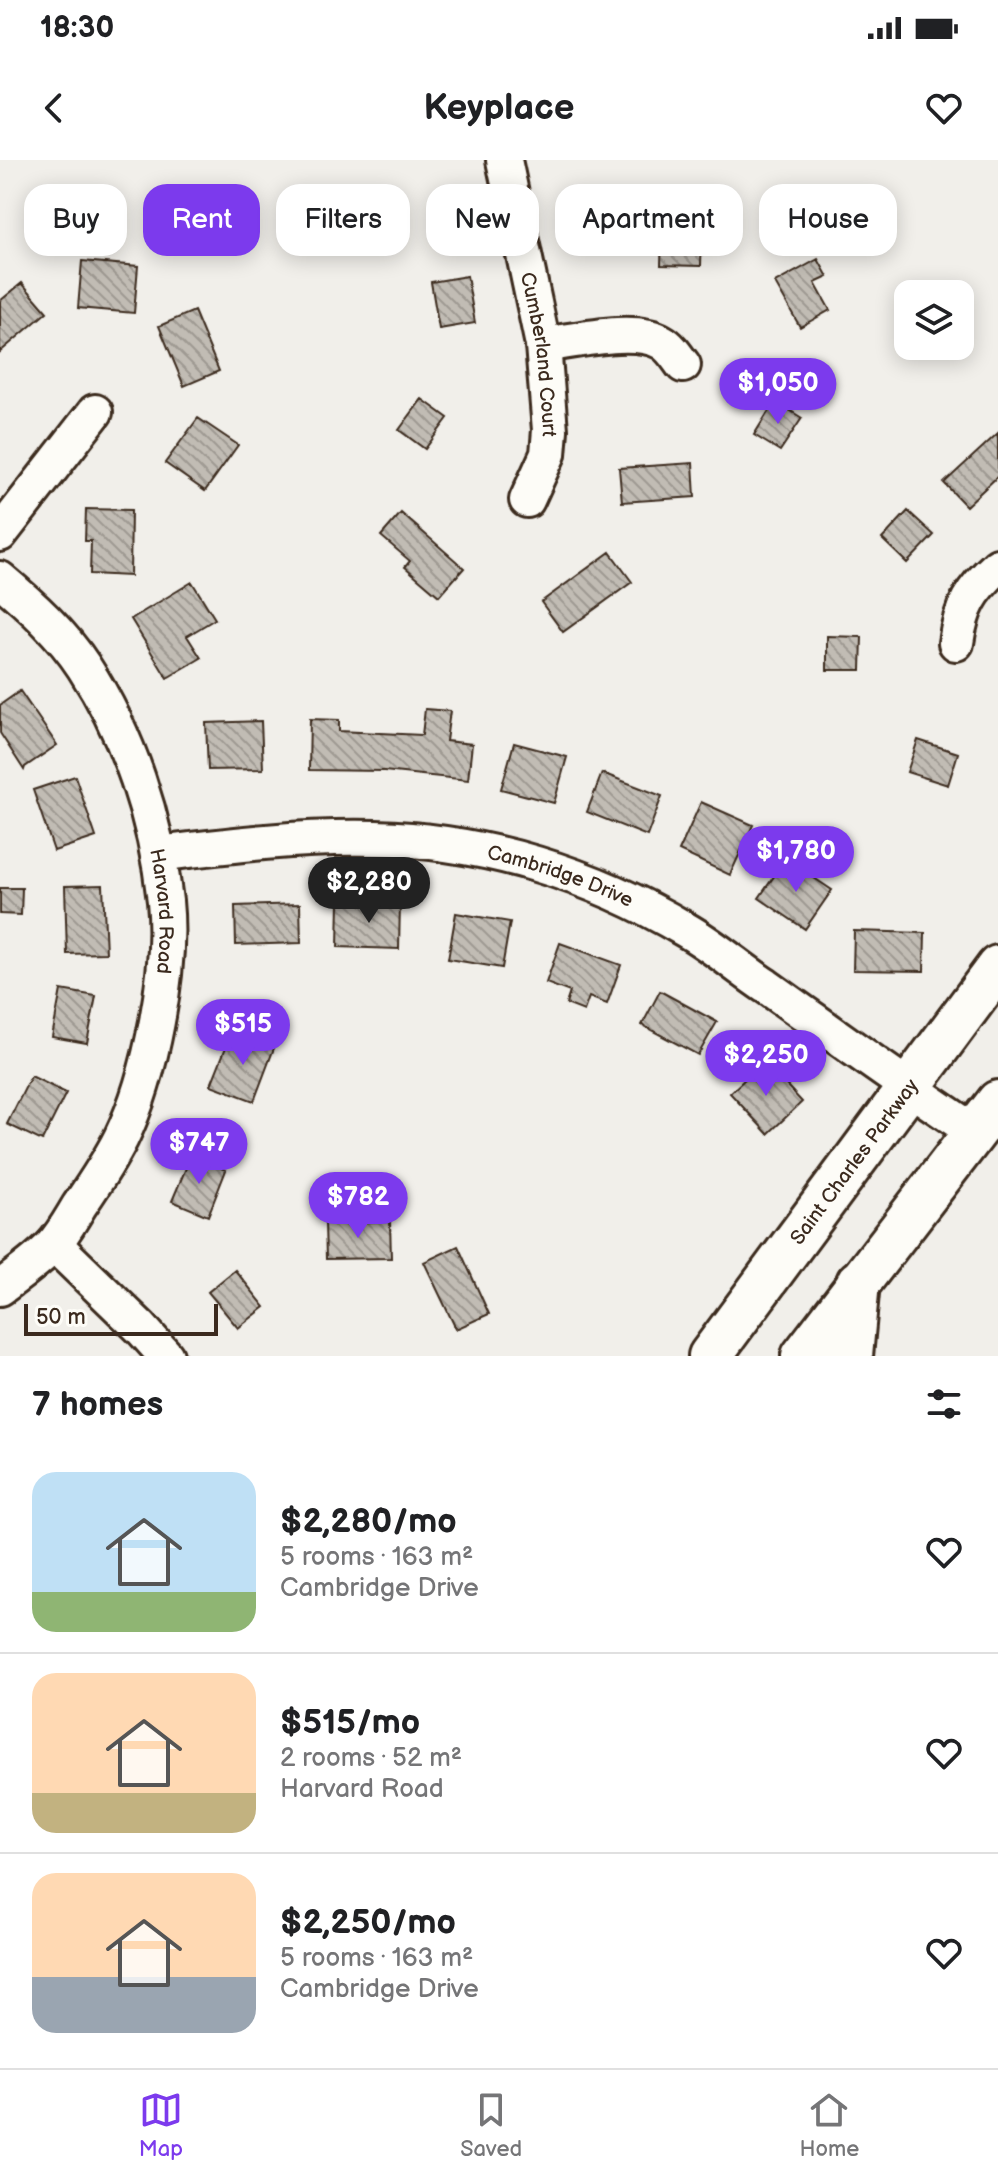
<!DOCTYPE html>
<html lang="en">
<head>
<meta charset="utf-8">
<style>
  :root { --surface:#fff; --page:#f2f2f2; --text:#202124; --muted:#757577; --line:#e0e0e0; --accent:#7c3aed }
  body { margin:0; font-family:"Balsamiq Sans",sans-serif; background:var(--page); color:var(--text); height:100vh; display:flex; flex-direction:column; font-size:30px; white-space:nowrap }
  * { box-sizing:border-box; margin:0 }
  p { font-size:26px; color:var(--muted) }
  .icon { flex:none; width:44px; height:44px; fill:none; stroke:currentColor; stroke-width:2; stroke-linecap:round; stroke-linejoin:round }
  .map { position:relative; height:1196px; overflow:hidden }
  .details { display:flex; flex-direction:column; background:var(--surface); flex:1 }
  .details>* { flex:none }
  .hud { position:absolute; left:24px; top:24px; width:950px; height:72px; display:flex; gap:16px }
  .fabs { position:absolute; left:894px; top:120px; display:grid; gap:16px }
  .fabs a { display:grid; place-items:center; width:80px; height:80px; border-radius:16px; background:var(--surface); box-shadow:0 4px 20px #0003; font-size:40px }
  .scale { position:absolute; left:24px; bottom:20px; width:194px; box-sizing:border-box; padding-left:8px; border:4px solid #3b2a1e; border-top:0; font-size:22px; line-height:28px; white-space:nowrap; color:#3b2a1e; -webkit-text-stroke:6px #fdfcf7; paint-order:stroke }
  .price { position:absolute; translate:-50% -68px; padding:0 18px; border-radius:28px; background:var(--accent); color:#fff; font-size:26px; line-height:52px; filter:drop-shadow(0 2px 4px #0008) }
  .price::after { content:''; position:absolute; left:50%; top:48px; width:24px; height:18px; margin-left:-12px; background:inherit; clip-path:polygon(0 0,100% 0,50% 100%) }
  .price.selected { background:#222; color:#fff }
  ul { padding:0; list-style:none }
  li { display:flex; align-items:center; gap:24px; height:200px; padding:0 32px }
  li+li { border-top:2px solid var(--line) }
  li span { display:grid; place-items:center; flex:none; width:224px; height:160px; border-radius:24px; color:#555 }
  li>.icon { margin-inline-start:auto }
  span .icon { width:96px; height:96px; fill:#fffc; stroke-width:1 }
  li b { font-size:34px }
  h2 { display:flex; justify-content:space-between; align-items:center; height:96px; padding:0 32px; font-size:34px }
  .pill { padding:0 28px; border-radius:24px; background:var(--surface); box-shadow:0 4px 20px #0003; font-size:28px; line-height:72px }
  .pill.selected { background:var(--accent); color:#fff }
  .status { display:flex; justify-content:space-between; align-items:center; height:56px; padding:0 40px; background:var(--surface); direction:ltr }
  .status svg { height:22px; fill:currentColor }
  header { display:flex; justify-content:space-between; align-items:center; height:104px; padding:0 32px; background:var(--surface); font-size:36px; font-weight:700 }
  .tabs { display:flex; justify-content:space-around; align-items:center; height:112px; border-top:2px solid var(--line); background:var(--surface); font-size:22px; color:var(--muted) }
  .tabs a { display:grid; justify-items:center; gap:4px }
  .tabs .selected { color:var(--accent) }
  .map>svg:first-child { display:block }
  .building { fill:url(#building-back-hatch); stroke:#3b2a1e; stroke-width:2 }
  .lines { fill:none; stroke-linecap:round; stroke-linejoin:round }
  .minor-casing { stroke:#3b2a1e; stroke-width:40 }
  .major-casing { stroke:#3b2a1e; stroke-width:48 }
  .minor { stroke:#fdfcf7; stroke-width:34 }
  .major { stroke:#fdfcf7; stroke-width:42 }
  .labels { text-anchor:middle; stroke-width:6; stroke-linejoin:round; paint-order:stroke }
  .street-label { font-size:20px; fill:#3b2a1e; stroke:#fdfcf7 }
</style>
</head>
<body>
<div class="status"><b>18:30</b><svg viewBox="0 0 49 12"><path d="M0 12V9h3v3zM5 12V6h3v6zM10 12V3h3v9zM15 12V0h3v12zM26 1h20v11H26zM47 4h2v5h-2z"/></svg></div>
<header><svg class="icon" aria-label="back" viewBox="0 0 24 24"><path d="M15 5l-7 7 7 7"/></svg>Keyplace<svg class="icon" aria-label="heart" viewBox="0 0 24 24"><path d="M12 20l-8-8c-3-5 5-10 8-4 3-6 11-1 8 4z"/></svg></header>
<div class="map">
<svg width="998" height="1196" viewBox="0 0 998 1196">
  <defs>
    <pattern id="building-back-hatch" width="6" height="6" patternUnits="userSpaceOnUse" patternTransform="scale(2)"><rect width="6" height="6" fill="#c1bcb4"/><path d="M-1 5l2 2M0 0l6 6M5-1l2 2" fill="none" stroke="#9e9992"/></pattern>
  </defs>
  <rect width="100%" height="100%" fill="#f1efea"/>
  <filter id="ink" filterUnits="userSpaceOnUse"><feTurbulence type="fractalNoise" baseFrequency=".0125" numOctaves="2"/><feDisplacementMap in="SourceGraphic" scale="16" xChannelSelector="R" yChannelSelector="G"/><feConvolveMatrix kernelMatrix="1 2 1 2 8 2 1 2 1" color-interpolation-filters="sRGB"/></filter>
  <g filter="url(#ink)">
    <path class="building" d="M662,72L702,73L701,106L661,105Z
      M818,99L828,117L815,123L830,150L800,167L775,123Z
      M82,101L138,106L134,153L78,148Z
      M467,116L475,163L439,169L431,122Z
      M22,123L47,152L0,192V141Z
      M194,151L219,211L184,226L159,166Z
      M422,239L448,258L425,289L399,270Z
      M775,241L802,258L780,291L754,275Z
      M198,258L238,285L205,331L165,303Z
      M998,273V316L966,346L944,323Z
      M693,303L695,337L622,342L619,308Z
      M86,349L131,350L130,416L90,414L91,381H85Z
      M908,351L934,375L907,403L882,379Z
      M401,353L464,408L439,436L405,407L410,401L381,376Z
      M610,392L632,422L563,472L541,442Z
      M192,422L215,459L187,476L201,498L167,518L131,459Z
      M827,476L862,477L861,510H827Z
      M20,531L57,585L25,607L24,610L0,573V545Z
      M425,549L450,551L446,581L472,584L468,620L384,611L309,610L310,559L339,560V571L422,575Z
      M261,561L263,609L208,610L206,563Z
      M918,580L958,593L948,625L907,612Z
      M514,583L567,597L554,643L501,629Z
      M602,613L662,636L647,676L587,652Z
      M75,616L96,677L54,691L33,630Z
      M701,642L753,665L730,715L679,691Z
      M786,699L832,730L805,769L759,738Z
      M103,725L106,793L67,794L65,726Z
      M0,728H22L21,755L0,754Z
      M339,741L400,742L399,789L338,787Z
      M300,744L301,783L236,785L235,746Z
      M456,753L510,762L502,808L448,799Z
      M854,771L925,773L924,811L853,810Z
      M560,783L621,805L607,844L589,837L584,851L566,844L570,832L546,823Z
      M61,830L96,836L87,883L52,877Z
      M660,831L717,862L698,895L642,865Z
      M232,872L274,888L254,941L211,925Z
      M764,901L802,942L768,974L730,933Z
      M31,916L66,933L42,981L7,964Z
      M191,996L226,1010L208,1056L172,1041Z
      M390,1061L391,1098L326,1099L325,1063Z
      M458,1086L489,1154L456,1169L424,1102Z
      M235,1110L265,1147L238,1168L208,1132Z"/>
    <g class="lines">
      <defs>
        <g id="minor">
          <path id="s1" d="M504,0L543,185L550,270L548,294L527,340"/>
          <path d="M543,185C575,181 634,166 662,182C671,187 677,197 683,205"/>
          <path d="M0,374L95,252"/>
          <path id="s2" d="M0,419C31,445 62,473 84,507C129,576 156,659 165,741C172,809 151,917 121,978C109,1002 94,1024 79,1046C71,1059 63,1074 52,1086C36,1102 18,1115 0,1128"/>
          <path d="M956,483C961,447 971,430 998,406"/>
          <path id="s3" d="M158,694C230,685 303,676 376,678C485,681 592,714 686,770C714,786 739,808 766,826C835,875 903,925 975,972"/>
          <path d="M54,1084L141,1168L166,1196"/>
        </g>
        <g id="major">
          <path id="s4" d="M710,1196L998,807"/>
          <path d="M803,1196L998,942"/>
          <path d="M851,1196L858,1122"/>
        </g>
      </defs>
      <use href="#minor" class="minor-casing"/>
      <use href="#major" class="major-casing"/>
      <use href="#minor" class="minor"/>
      <use href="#major" class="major"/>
    </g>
  </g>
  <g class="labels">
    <g class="street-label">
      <text dy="7" stroke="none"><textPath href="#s1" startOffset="198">Cumberland Court</textPath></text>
      <text dy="7" stroke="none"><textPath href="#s3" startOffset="408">Cambridge Drive</textPath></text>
      <text dy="7" stroke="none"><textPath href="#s2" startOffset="382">Harvard Road</textPath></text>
      <text dy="7" stroke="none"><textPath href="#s4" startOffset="242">Saint Charles Parkway</textPath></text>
    </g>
  </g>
</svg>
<div class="fabs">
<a><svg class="icon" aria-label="layers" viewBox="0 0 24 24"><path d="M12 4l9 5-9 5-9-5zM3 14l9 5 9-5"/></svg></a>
</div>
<div class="scale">50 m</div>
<b class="price" style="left:778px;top:266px">$1,050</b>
<b class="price" style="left:796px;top:734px">$1,780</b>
<b class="price selected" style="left:369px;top:765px">$2,280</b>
<b class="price" style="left:243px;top:907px">$515</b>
<b class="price" style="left:766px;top:938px">$2,250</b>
<b class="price" style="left:199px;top:1026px">$747</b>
<b class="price" style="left:358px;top:1080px">$782</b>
<div class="hud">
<a class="pill">Buy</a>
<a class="pill selected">Rent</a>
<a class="pill">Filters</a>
<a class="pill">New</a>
<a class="pill">Apartment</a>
<a class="pill">House</a>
</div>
</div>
<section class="details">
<h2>7 homes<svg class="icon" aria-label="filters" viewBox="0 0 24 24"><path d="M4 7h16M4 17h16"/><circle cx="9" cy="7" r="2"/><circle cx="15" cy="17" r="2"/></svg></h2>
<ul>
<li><span style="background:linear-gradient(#bfe0f5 75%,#8fb573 0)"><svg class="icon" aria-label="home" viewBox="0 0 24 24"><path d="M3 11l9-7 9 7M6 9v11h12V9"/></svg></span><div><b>$2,280/mo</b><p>5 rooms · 163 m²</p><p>Cambridge Drive</p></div><svg class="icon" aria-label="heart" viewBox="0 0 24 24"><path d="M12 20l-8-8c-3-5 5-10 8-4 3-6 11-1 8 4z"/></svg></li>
<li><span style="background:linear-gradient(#ffd9b3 75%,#c2b280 0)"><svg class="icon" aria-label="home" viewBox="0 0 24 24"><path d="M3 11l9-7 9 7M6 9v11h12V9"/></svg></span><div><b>$515/mo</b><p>2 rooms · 52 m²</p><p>Harvard Road</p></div><svg class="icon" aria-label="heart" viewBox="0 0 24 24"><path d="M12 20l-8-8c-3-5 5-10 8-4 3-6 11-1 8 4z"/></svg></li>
<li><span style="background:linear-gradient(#ffd9b3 65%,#9aa5b1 0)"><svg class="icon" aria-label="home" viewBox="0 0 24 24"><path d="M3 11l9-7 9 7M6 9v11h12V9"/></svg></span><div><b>$2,250/mo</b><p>5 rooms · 163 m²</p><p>Cambridge Drive</p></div><svg class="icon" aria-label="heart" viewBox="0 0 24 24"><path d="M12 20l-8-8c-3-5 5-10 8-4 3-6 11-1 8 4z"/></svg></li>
</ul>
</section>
<nav class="tabs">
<a class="selected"><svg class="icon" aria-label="map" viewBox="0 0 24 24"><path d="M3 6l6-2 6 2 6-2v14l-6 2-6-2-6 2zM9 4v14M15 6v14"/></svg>Map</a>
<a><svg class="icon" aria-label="saved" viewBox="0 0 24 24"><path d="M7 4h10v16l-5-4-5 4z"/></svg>Saved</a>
<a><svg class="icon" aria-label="home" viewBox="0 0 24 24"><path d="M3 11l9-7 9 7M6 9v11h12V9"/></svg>Home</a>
</nav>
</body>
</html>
